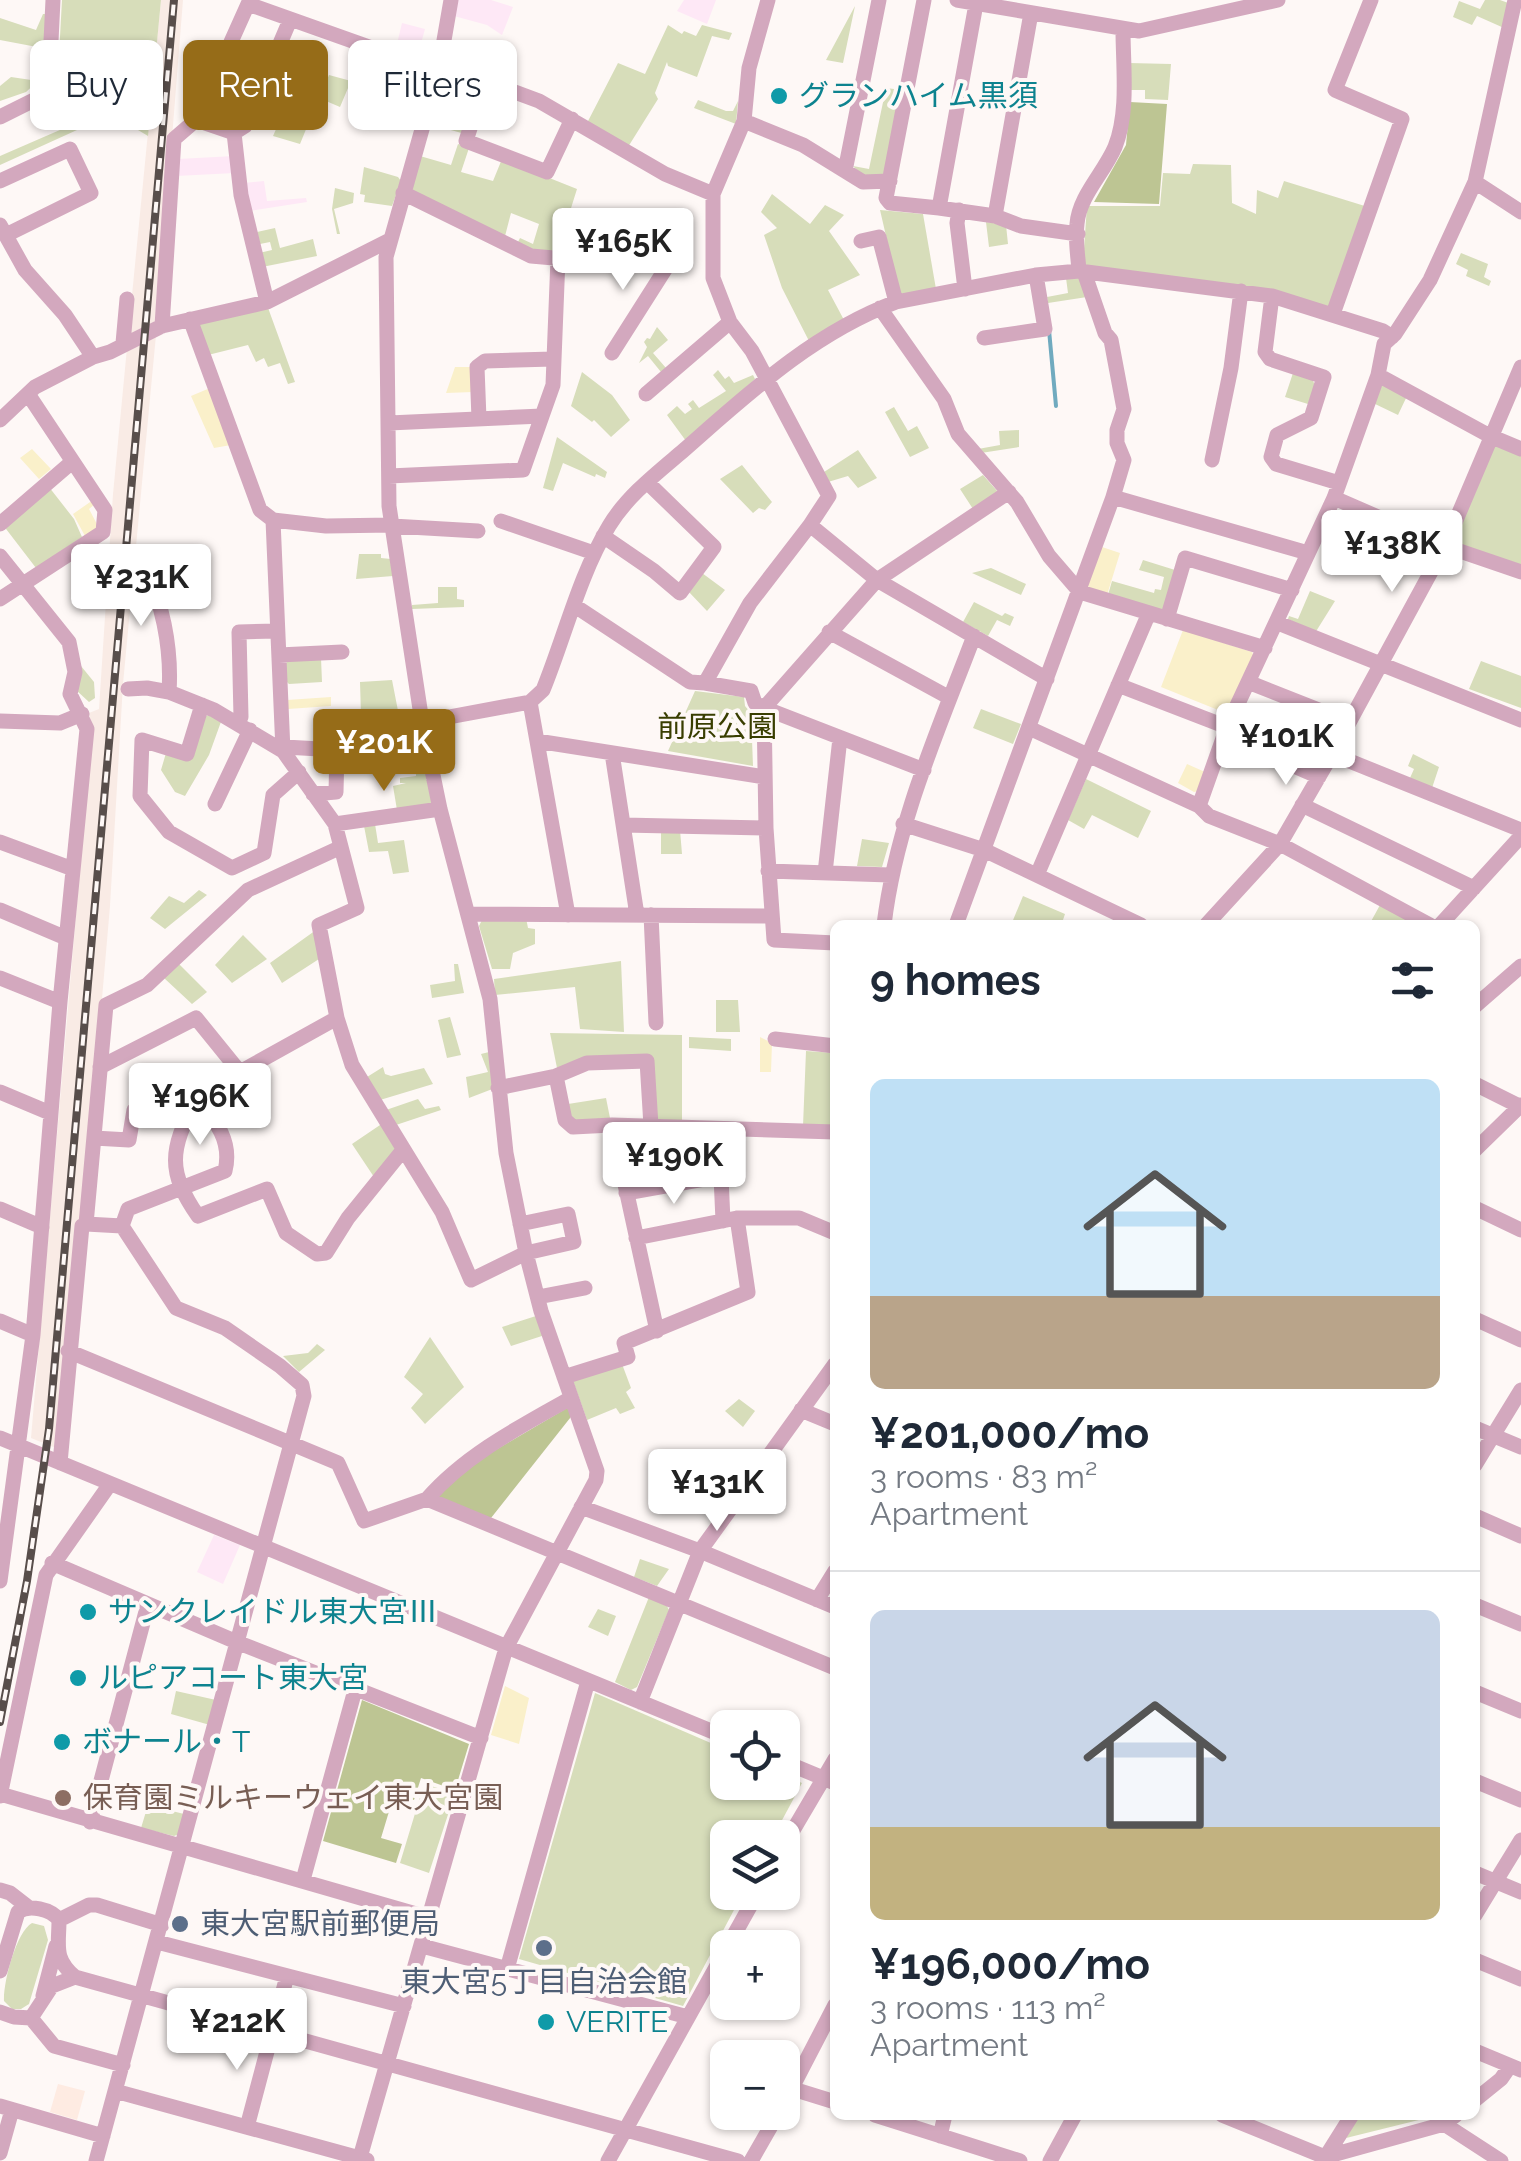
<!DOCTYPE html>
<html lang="en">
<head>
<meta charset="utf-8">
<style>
  :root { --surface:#fff; --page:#f2f2f3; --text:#1f2937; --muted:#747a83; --line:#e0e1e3; --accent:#966c18 }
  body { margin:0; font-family:Raleway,"Noto Sans JP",sans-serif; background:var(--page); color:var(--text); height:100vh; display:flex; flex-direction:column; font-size:38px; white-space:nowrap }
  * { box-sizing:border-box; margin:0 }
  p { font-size:32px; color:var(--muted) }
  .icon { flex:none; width:55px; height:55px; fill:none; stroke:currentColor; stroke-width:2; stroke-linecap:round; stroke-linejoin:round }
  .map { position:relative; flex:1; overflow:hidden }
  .drawer { position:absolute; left:830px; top:920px; width:650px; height:1200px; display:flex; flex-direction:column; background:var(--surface); border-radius:15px; box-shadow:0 2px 8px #0004 }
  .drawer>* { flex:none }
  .top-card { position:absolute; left:30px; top:40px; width:650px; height:90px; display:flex; gap:20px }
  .tools { position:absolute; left:710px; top:1710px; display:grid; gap:20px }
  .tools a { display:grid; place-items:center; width:90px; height:90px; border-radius:15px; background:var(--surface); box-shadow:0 2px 8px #0004; font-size:50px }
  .price { position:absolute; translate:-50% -85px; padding:0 22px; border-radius:10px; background:#fff; color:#222; font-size:32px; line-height:65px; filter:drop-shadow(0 2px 5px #0008) }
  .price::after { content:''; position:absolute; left:50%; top:60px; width:30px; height:22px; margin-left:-15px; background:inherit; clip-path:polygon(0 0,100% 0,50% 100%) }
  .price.on { background:var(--accent); color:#fff }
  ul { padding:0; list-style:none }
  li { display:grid; align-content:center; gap:20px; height:530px; padding:0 40px }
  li+li { border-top:2px solid var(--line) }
  li span { display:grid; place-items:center; height:310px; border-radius:15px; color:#555 }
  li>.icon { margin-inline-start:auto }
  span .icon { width:180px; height:180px; fill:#fffc; stroke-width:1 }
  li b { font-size:42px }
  h2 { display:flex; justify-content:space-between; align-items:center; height:120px; padding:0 40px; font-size:42px }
  .tag { padding:0 35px; border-radius:15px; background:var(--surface); box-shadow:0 2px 8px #0004; font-size:35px; line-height:90px }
  .tag.on { background:var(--accent); color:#fff }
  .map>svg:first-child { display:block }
  .commercial { fill:#feebe2 }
  .industrial { fill:#fee8f6 }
  .built { fill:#f9ebe5 }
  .green { fill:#d7ddba }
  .forest { fill:#bdc593 }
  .sand { fill:#faf0ca }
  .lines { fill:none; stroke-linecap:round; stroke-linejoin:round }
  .stream { stroke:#70aabf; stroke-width:4 }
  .minor { stroke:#d3a8be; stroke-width:15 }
  .rail-casing { stroke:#584e4b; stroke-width:8 }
  .rail { stroke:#fef8f6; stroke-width:4; stroke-dasharray:11; stroke-linecap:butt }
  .culture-dot { fill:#0f9aa8; stroke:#fef8f6; stroke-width:4 }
  .education-dot { fill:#8d6e63; stroke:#fef8f6; stroke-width:4 }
  .service-dot { fill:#5c6f8a; stroke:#fef8f6; stroke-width:4 }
  .labels { text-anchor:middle; stroke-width:8; stroke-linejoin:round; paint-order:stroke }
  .culture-label { font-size:30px; fill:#0d838f; stroke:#fef8f6; text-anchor:start }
  .park-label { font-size:30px; fill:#393e01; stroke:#fef8f6 }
  .education-label { font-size:30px; fill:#785e54; stroke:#fef8f6; text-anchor:start }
  .service-label { font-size:30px; fill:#4e5e75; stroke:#fef8f6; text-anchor:start }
</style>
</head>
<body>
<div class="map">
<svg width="1521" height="2161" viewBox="0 0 1521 2161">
  <rect width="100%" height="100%" fill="#fef8f6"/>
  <path class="commercial" d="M58,2084L85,2091L77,2120L50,2112Z"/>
  <path class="industrial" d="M455,0H491L513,7L502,35L487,25L454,16Z
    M684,0H716L707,24L677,11Z
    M402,23L425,29L418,54L396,48Z
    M234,156L235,173L176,176L178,159Z
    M264,181L267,201L306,198L307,202L249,211L244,183Z
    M214,1535L240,1545L223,1584L197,1572Z"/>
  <path class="built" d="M161,0H183L157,326L128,336Z
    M156,335L123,684L110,906L83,1219H79L56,1448L31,1438L92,729L89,713L99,709L113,494L127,348Z"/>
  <path class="green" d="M62,0H161L148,136L138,130L140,59L59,55Z
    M1485,0H1500L1511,4L1504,28L1477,16L1472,25L1453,17L1459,1L1480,9Z
    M855,6L843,63L826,60Z
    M43,14H46L44,52L39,55L37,47L0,40V18L36,30Z
    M668,25L682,34L684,31L696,36L702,25L732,33L729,40L712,36L697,77L668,66L667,62L655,93L658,99L628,147L587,123L618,63L645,74Z
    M1129,63L1171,64L1168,100L1145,99V90H1130Z
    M329,75L351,81L340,107L319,98Z
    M11,77L38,81L26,92L0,101V86Z
    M886,88L902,90L885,171L881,177L864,178L853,166L869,169Z
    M436,97L445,100L442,115L464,122L465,134L440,127L441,120L431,117Z
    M698,100L726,111H733L738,101L736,124L694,108Z
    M307,101L316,105L300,144L273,136L285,109L302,115Z
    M76,123L77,130L0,165V156Z
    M458,144L469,148L461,172L493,181L502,159L577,189L556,256L516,246L520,238L533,244L539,224L511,213L504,240L407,190L420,156L451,165Z
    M1193,164L1231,165L1232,203L1256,214L1257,190L1278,198L1284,181L1368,207L1330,308L1087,267L1083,263L1087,206H1160L1163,173L1190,174Z
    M364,167L398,177L401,181L392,206L364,202L365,195L360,194Z
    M335,188L354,193L353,203L334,209L340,234H337L332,209Z
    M772,194L810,224L825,205L844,215L829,231L860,275L828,290L844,320L809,341L782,288L764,235L777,228L761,212Z
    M880,210L923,214L936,289L904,295L899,292Z
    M986,222L1006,225L1008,244L989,247Z
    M275,228L280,248L313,239L317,256L262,267L259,253L272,250L270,242L260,244L257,232Z
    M1461,253L1488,264L1484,277L1491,281L1489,286L1466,276L1468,270L1456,264Z
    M1079,276L1087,297L1048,303L1047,297L1068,293L1066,278Z
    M267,305L295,382L288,384L280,363L268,367L264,358L256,362L248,345L208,355L196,322Z
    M657,327L668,340L653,353L666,368L661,372L648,356L639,363L647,347L644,342L647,338L650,339Z
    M718,370L725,379L729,376L734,383L753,375L755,379L686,441L667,415L677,406L685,414L692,409L688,404L693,400L699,408L726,391L713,375Z
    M582,372L612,395L630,420L611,437L594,420L592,422L571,406Z
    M1293,373L1312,379L1315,385L1308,404L1285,397Z
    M1385,385L1407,396L1398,415L1373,403L1379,387Z
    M894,407L908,431L917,426L929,448L910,457L885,412Z
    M1019,430V447L981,453L978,449L1000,445L999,431Z
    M557,437L607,472L605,478L596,474L595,477L563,463L553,491L543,488Z
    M1494,444L1521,456V574L1451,547Z
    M858,450L877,478L858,488L848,476L828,482L824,472Z
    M742,465L772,502L765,510L759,508L753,513L720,479Z
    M983,475L998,492L973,509L960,489Z
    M49,487L74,519L82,537L36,568L3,525Z
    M359,554H381V558L391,559L393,576L356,579Z
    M1143,560L1175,570L1163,612L1108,595L1112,581L1154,593L1155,589L1161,590L1164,577L1139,570Z
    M991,568L1026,584L1021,595L972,573Z
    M702,573L725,590L707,611L688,591Z
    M193,576L194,609H177L178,601L187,599L185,583L173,584L172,579Z
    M438,587H457V599L464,600V607L412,609V605L438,603Z
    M1310,591L1335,601L1315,633L1288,619L1289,616L1298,619Z
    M974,602L1002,616L1005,613L1014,617L1010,626L997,620L988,636L963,622Z
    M321,658L322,682L289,684L286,681L285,664L289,660Z
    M1481,661L1521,676V708L1469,689Z
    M81,666L94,682L95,698L89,702L76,690Z
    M392,680L400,721L340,722V716L361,715L360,682Z
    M695,691L744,697L745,706L751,713L753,766L668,751Z
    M981,709L1021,724L1013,744L973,728Z
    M211,714L222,719L209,755L185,796L175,792L161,770L166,753L190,760L206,716Z
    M1413,754L1439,767L1432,788L1410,778L1414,769L1408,766Z
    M427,767L426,780H430L432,804L397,810L393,786L406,783H400V778L416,776V769Z
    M1086,779L1151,811L1138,838L1092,815L1084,829L1068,820Z
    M375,824L378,843L404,840L409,872L393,874L388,851L369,852L364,826Z
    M661,830H680L682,854H661Z
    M862,839L889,843L882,867L857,866Z
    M199,890L207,895L165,929L150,918L169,896L184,903Z
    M1023,896L1065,914L1063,920L1071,925H1011Z
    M1380,905L1418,925H1369Z
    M526,918L528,928L535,929V944L513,953L510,969H492L479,926L482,920Z
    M316,930L319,959L282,983L270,963Z
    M243,935L267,959L232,983L215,965Z
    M621,961L624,1032L580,1029L575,987L495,995L494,979Z
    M179,964L207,992L192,1004L164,978Z
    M454,964H458L464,993L432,998L430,985L455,981Z
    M716,1000H738L740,1032H716Z
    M450,1017L461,1055L447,1058L438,1020Z
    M550,1033L682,1035V1121L656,1119L650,1055L557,1068Z
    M689,1037L731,1039V1051L689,1048Z
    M493,1051L495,1088L469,1098L466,1077L488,1072L481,1054Z
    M806,1051L835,1053V1127L803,1126Z
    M383,1067L385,1074L391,1076L424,1068L433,1084L380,1100L367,1077Z
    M606,1098L610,1118L576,1122L570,1118L568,1104Z
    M418,1099L425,1109L439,1106L441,1110L396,1125L386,1110Z
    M383,1123L400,1149L374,1177L352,1144Z
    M539,1315L545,1335L511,1346L502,1327Z
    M430,1337L464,1387L425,1424L411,1408L423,1394L404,1377Z
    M317,1344L325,1350L299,1372L283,1356L308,1353Z
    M622,1364L631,1388L626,1392L635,1408L620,1414L616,1408L587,1420L573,1381Z
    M739,1399L755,1411L743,1427L725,1411Z
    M640,1559L669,1569L657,1586L634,1577Z
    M649,1597L666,1604L669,1610L637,1687L631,1690L615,1682Z
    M598,1609L616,1616L608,1636L588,1627Z
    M176,1691L216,1700L210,1725L171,1714Z
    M595,1693L727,1750L728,1782H782L783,1774L802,1783L773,1837L728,1838V1892L743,1893L683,2006L519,1959Z
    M424,1784L455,1793L429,1873L400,1863Z
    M148,1805L184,1814L179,1834L174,1836L141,1828Z
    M32,1923L44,1926L48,1940L29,2004L21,2009H12L4,2001C3,1983 16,1932 32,1923Z
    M1360,2115H1439L1346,2138Z"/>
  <path class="forest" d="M1130,102L1167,104L1159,204L1094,202L1126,145Z
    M567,1408L574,1413L491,1518L436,1498L470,1465Z
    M362,1700L469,1744L455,1790L421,1778L414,1800L394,1795L381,1838L402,1844L396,1863L323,1841Z"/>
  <path class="sand" d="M455,367H472L473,392L446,393Z
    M210,388L231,445L214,448L191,396Z
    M32,449L51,469L39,479L20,458Z
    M93,500L95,504L89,509L99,528L85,536L73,514Z
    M1102,547L1120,553L1107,595L1090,589L1087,585Z
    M1183,630L1252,652L1254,657L1228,714L1161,687Z
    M331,697V706L288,709L287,700Z
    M1187,764L1205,772L1199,791L1194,792L1178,783Z
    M760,1037L772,1043L771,1072H760Z
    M505,1686L529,1698L519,1744L491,1735Z"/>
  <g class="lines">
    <path class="stream" d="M1049,330L1056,406"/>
    <path class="minor" d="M768,0L749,68L744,121L713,194V278L730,322L752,351L829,496L810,525L877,580L1047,679
      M924,0L886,198L890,203L939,208
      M957,0L1139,31L1278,0
      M976,4L939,208L995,216L1021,226L1078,234
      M485,81L466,141L547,172L572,119
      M0,117L36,99L49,82L53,0
      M196,120L234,133L241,195L267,302
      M744,121L803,145L863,182L890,181
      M234,133L245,126L290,20
      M845,171L879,0
      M0,181L70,149L91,193L6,235
      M1475,182L1521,212
      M403,193L531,256L611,263L619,260L633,241H637
      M959,210L957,223L965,289
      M995,216L1031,13
      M0,225L25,270L65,315L93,357
      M861,241L879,237L896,302
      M1079,271C1078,256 1075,239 1077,224C1079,196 1104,173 1115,147C1129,112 1123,67 1123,30
      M1084,272L1105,333L1111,340L1124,409L1117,430V443L1124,460L1113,497
      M1272,296L1265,352L1270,359L1324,377L1311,418L1277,435L1271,457L1276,464L1339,483
      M880,308L944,399L958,434L1017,502L1049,556L1080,592L1265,648
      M1333,314L1402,119L1335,90L1371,0
      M190,319L260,510L273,520
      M162,326L174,139L196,120L248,4L386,53L485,81L539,101L665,174L713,194
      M984,338L1045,329L1036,275
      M123,343L127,299
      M612,353L673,257
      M1378,375L1490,436L1521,449
      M646,394L730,322
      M542,416L553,385L558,258
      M479,419L477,367L485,361L553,359
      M0,420L35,387L93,357L110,352L162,326L267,302L388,241
      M389,423L542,416L523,470L389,476
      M1212,460L1231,368L1241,291
      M1334,498L1445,546L1521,572
      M501,521L594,553
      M0,524L72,462
      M392,526L478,531
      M603,536L654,571L680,593L714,547L647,482
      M0,556L69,642L75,672L70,694L87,729L60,1002L33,1335L0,1581
      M142,560C162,599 172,648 169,692
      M0,599L103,532L105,510L28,394
      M575,606L690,682L705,683L750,603L810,525
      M1167,619L1185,558L1292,590
      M1278,623L1521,720
      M829,632L950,698
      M279,655L342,652
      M1248,682L1349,722
      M705,683L751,691L755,703L764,708L924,770
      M1118,685L1227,727
      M128,689L147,688L169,692L214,710L283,751L335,824L357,908L319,925L337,1018L352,1065L442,1212L471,1280L526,1253L574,1242L568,1214L520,1224
      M530,702L568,915
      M202,705L187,754L142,740L140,796L169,832L232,868L264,853L273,795L299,772
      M0,721L60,723L82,714
      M422,722L530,702L543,690C565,636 579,576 609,526C627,496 657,473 684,450C749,393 813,333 896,302L1036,275L1079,271L1272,296L1383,331L1392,337
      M237,723L241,717L239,632L277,631
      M1029,728L1199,806L1209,816L1280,844L1430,925
      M1225,736L1319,777
      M537,741L765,777
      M285,747L337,750L336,792L313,794
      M283,751L273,520L326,526L392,525
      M612,753L637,915
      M1332,754L1521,830
      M215,804L250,730
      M1302,805L1474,888
      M1199,806L1227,727L1334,498L1378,375L1384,344L1395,334L1430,280L1475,182L1515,0
      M335,824L440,809
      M903,824L984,850L1141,925
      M623,825L766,828
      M0,842L73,869
      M768,871L890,875
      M825,873L840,738
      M1037,875L1149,613
      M0,910L66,938
      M468,914L771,916
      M651,915L656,1023
      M884,925C896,824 938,731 974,636
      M956,925L1113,497L1308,553
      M1206,925L1280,844L1332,754L1445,546L1521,367
      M1440,925L1521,836
      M835,943L774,940L766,828L764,708L877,580L1009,492
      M0,978L60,1002
      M1475,1006L1521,966
      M775,1039L835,1046
      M100,1067L196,1018L239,1071
      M556,1076L587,1063L647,1061L651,1126
      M1475,1084L1521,1107
      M498,1088L556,1076L565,1120L573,1127L612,1125L835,1132
      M0,1092L50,1113
      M195,1102C170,1149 167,1172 198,1216L267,1189L286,1233L317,1254L326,1253L348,1218L403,1150
      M612,1125L657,1331
      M94,1138L129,1140L134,1110
      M1475,1150L1521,1105
      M626,1193L721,1176L723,1221
      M1475,1208L1521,1230
      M0,1209L42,1227
      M86,1224L122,1226
      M122,1226L128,1209L225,1171C232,1143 217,1118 195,1102L202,1093L337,1018
      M636,1238L737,1218H799L835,1233
      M538,1297L585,1288
      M1475,1319L1521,1340
      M0,1321L33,1335
      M68,1351L338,1463L364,1521L427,1499L835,1668
      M564,1377L628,1357L624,1343L748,1292L737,1218
      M801,1410L835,1424
      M1475,1428L1521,1447
      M0,1438L728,1738
      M60,1463L82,1226L86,1224L106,1005L147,985L248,890L339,848
      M1475,1465L1521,1390
      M427,1499C465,1455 521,1426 571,1398
      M581,1507L700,1551L835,1607
      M1475,1516L1521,1536
      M52,1563L239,1643L481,1738
      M817,1600L835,1571
      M1475,1605L1521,1624
      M1475,1692L1521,1711
      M640,1702L700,1551L835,1364
      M782,1761L835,1783
      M1475,1781L1521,1800
      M0,1794L430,1918
      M0,1796L46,1575L110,1484
      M90,1822L148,1604
      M782,1849L835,1759
      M1475,1873L1521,1892
      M303,1880L355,1690
      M0,1890L10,1893L28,1907
      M1475,1915L1521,1840
      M59,1920L89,1905H97L162,1925
      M157,1942L404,2006
      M422,1946L688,2017
      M1475,1960L1521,1979
      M507,1969L588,1681
      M0,1971L18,1912C29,1904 51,1909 59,1920C59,1946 53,1958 75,1977L738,2161
      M43,1996L56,1946
      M0,2012L14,2017L31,2018L52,1986L75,1977
      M31,2018L54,2046L123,2065
      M1475,2051L1521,2070
      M793,2089L835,2102
      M115,2091L367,2160
      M1475,2100L1501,2079L1510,2066
      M0,2106L103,2136
      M782,2107L835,2005
      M875,2115L1020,2161
      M1222,2115L1325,2157L1444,2124L1456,2115
      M1444,2124L1501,2161
      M247,2127L287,1976
      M940,2136L945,2115
      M0,2153L12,2110
      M1325,2158L1352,2115
      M96,2161L304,1396L302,1385L280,1366L225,1328L176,1308L122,1226
      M359,2161L506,1648L596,1480L597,1471L541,1311L526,1253L506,1153L490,999L440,809L422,722L389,506L386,257L439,69L451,0
      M608,2161L758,1892
      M751,2161L779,2112
      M1050,2161L1075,2115"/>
    <defs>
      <path id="rail" d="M0,1722L27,1581L49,1429L174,0"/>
    </defs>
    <use href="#rail" class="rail-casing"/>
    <use href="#rail" class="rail"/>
  </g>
  <g class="culture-dot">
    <circle cx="779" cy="96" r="10"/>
    <circle cx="88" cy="1612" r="10"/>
    <circle cx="78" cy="1678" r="10"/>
    <circle cx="62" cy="1742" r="10"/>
    <circle cx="546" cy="2022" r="10"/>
  </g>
  <circle class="education-dot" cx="63" cy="1798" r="10"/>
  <g class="service-dot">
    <circle cx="180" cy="1924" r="10"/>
    <circle cx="544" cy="1948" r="10"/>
  </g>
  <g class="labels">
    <g class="culture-label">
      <text x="799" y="106">グランハイム黒須</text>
      <text x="108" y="1622">サンクレイドル東大宮Ⅲ</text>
      <text x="98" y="1688">ルピアコート東大宮</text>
      <text x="82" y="1752">ボナール・T</text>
      <text x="566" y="2032">VERITE</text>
    </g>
    <g class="park-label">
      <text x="717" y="737">前原公園</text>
    </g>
    <g class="education-label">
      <text x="83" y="1808">保育園ミルキーウェイ東大宮園</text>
    </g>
    <g class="service-label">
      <text x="200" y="1934">東大宮駅前郵便局</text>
      <text x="544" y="1992" text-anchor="middle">東大宮5丁目自治会館</text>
    </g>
  </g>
</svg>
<div class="tools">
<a><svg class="icon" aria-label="locate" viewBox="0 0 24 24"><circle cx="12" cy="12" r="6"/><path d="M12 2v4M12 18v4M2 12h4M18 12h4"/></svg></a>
<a><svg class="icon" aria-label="layers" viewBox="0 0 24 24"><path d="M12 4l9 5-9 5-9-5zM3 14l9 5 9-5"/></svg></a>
<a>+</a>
<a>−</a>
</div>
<b class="price" style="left:623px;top:293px">¥165K</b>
<b class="price" style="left:1392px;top:595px">¥138K</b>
<b class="price" style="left:141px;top:629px">¥231K</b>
<b class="price" style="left:1286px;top:788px">¥101K</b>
<b class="price on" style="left:384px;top:794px">¥201K</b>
<b class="price" style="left:200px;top:1148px">¥196K</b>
<b class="price" style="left:674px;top:1207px">¥190K</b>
<b class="price" style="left:717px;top:1534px">¥131K</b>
<b class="price" style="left:237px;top:2073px">¥212K</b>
<div class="top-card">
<a class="tag">Buy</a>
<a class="tag on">Rent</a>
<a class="tag">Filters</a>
</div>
<section class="drawer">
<h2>9 homes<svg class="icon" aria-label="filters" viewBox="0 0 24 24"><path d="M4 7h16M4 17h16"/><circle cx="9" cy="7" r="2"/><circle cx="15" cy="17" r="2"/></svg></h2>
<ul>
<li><span style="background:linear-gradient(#bfe0f5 70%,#b9a48a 0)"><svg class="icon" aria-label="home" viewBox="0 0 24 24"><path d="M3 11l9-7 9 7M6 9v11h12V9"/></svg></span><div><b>¥201,000/mo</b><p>3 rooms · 83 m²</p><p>Apartment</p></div></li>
<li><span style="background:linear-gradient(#c9d6e8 70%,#c2b280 0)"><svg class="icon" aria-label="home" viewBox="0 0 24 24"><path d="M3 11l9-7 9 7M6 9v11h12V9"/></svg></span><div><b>¥196,000/mo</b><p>3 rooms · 113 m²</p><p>Apartment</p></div></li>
</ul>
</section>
</div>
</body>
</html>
